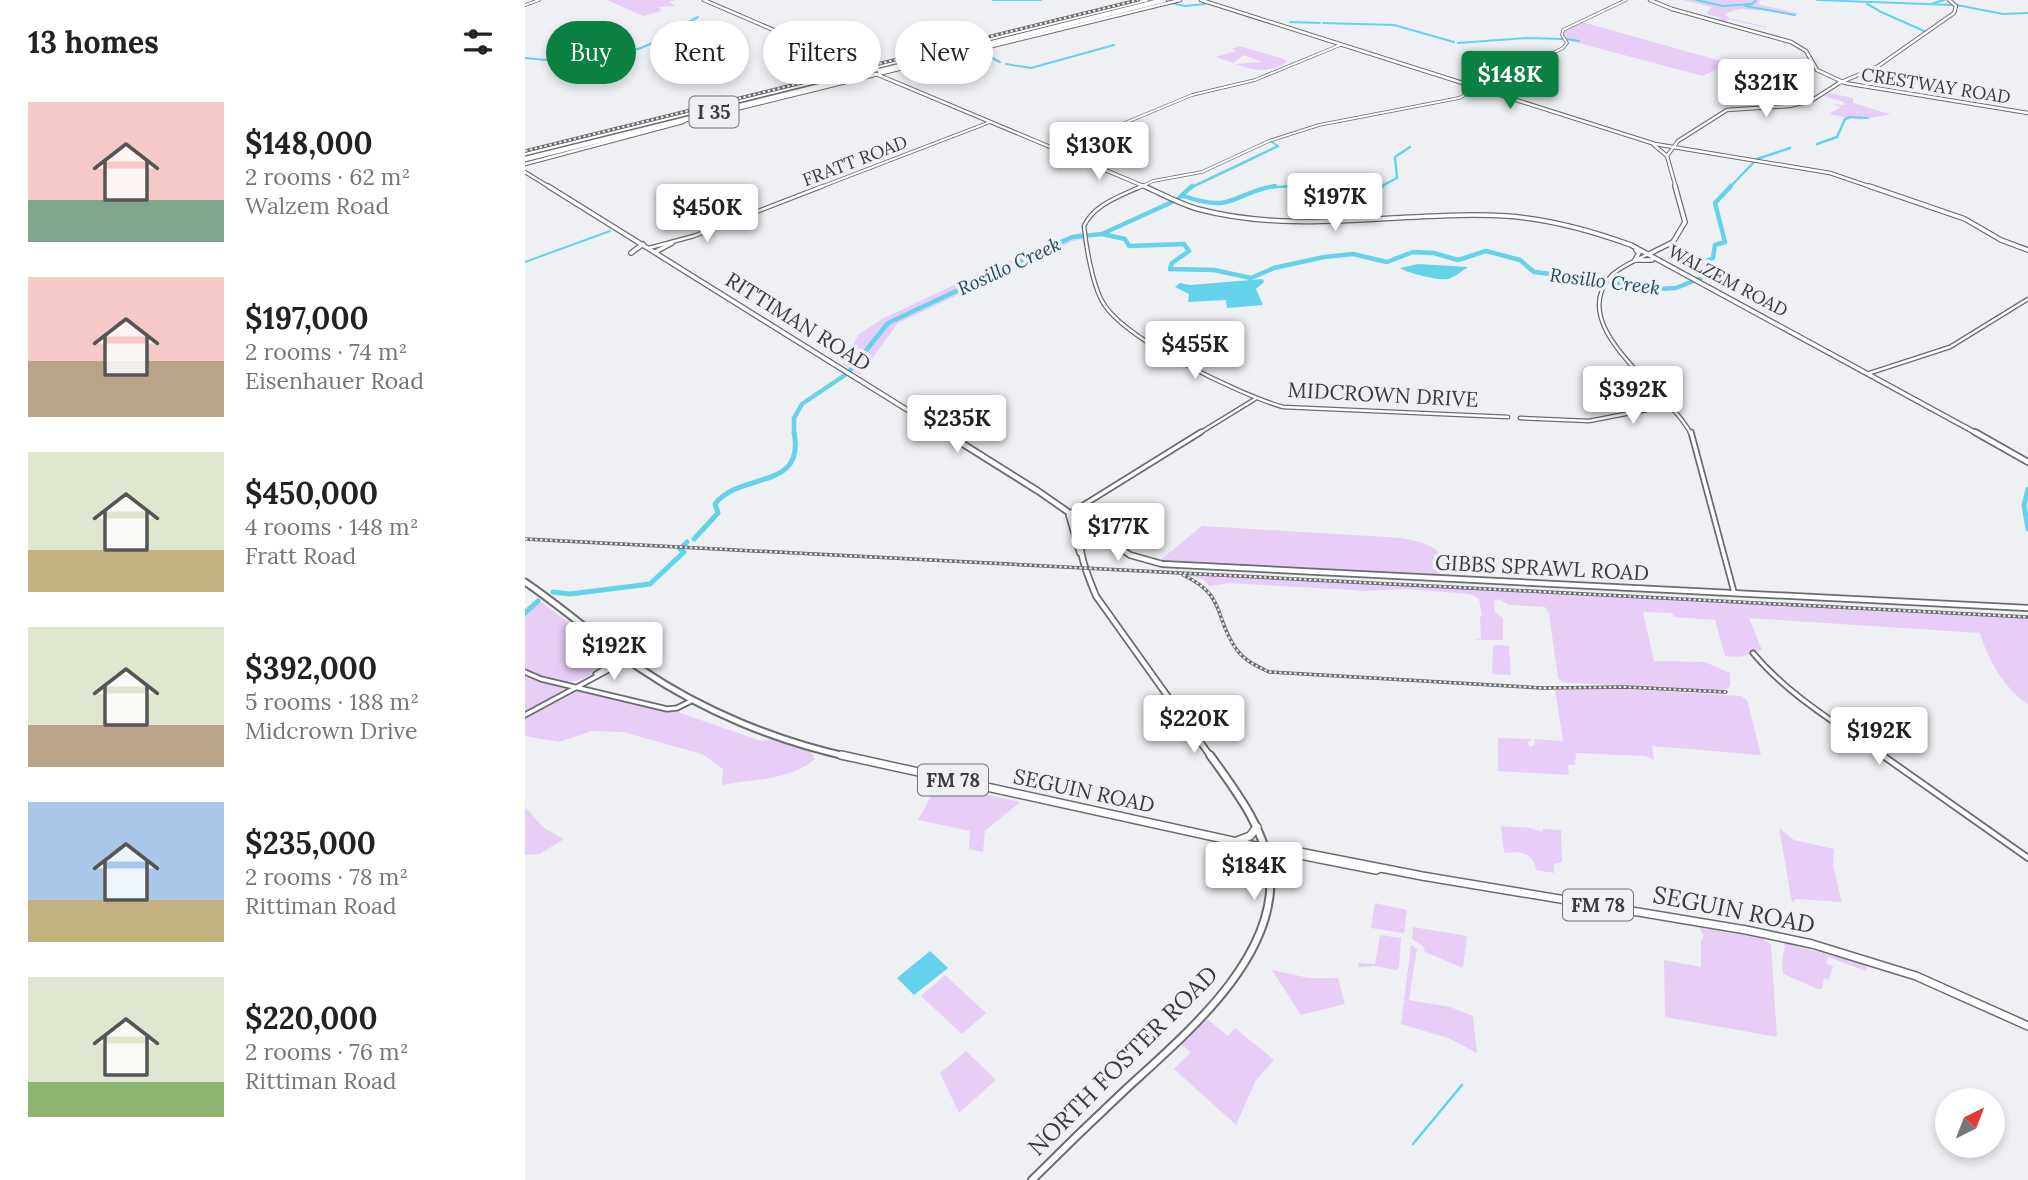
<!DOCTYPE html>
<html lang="en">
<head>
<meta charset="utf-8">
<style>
  :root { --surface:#fff; --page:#f6f6f6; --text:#222; --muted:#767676; --accent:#0b8043 }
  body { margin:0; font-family:Lora,serif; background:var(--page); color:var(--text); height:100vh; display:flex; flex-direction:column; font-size:26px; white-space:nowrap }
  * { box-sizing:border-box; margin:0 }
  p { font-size:23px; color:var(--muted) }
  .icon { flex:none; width:38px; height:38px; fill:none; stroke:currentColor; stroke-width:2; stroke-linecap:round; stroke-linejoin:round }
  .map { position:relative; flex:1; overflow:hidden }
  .side { display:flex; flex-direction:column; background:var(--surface); width:525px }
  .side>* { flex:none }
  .banner { position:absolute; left:21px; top:21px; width:665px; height:63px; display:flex; gap:14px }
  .needle { width:46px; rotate:42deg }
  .fabs { position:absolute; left:1410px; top:1088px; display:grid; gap:14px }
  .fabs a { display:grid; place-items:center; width:70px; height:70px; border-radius:50%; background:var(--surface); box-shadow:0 4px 10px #0003; font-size:35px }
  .price { position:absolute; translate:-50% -60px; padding:0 16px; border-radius:7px; background:#fff; color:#222; font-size:23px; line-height:46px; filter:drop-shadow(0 2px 4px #0008) }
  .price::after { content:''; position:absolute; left:50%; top:42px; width:21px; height:16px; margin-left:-10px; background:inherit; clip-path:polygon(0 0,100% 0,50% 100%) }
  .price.selected { background:var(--accent); color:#fff }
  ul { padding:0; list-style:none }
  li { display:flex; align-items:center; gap:21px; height:175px; padding:0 28px }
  li span { display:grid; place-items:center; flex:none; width:196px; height:140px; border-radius:0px; color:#555 }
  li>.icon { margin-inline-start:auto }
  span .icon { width:84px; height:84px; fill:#fffc; stroke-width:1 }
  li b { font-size:30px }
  h2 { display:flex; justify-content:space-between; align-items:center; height:84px; padding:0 28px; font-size:30px }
  .tag { padding:0 24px; border-radius:32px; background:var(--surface); box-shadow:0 4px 10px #0003; font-size:24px; line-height:63px }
  .tag.selected { background:var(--accent); color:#fff }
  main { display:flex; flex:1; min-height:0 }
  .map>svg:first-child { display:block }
  .green { fill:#e7cef6 }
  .water { fill:#65d2ec }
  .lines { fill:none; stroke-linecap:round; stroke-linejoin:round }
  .stream-far1 { stroke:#65d2ec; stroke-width:2 }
  .stream { stroke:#65d2ec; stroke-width:2.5 }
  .river-far2 { stroke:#65d2ec; stroke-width:2.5 }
  .river-far1 { stroke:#65d2ec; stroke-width:4.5 }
  .river { stroke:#65d2ec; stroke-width:5 }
  .tertiary-far3-casing { stroke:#6b6c6f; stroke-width:3.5 }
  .tertiary-far2-casing { stroke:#6b6c6f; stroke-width:5 }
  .tertiary-far1-casing { stroke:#6b6c6f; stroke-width:7 }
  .tertiary-casing { stroke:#6b6c6f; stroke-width:8 }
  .secondary-far3-casing { stroke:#6b6c6f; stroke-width:4.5 }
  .secondary-far2-casing { stroke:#6b6c6f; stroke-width:6 }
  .secondary-far1-casing { stroke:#6b6c6f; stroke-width:8 }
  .secondary-casing { stroke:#6b6c6f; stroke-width:10 }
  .primary-far1-casing { stroke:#6b6c6f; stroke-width:9 }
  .primary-casing { stroke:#6b6c6f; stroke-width:10 }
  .motorway-casing { stroke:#6b6c6f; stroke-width:6 }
  .tertiary-far3 { stroke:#fff; stroke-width:2 }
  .tertiary-far2 { stroke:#fff; stroke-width:2.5 }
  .tertiary-far1 { stroke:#fff; stroke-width:3.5 }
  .tertiary { stroke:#fff; stroke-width:4.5 }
  .secondary-far3 { stroke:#fff; stroke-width:2.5 }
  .secondary-far2 { stroke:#fff; stroke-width:3.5 }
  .secondary-far1 { stroke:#fff; stroke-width:4.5 }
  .secondary { stroke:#fff; stroke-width:6 }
  .primary-far1 { stroke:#fff; stroke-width:5 }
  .primary { stroke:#fff; stroke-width:7 }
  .motorway { stroke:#fff; stroke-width:4.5 }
  .rail-casing { stroke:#6a6b6d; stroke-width:3.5 }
  .rail { stroke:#eff0f4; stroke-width:2; stroke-dasharray:2.5; stroke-linecap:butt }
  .motorway-bridge-casing { stroke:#6b6c6f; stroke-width:6; stroke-linecap:butt }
  .motorway-bridge { stroke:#fff; stroke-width:4.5 }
  .labels { text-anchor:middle; stroke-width:7; stroke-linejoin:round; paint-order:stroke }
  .far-street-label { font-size:18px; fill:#3a3b3c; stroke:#eff0f4 }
  .shield { fill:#eff0f4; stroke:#707173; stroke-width:2 }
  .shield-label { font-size:19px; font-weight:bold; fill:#3a3b3c }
  .far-water-label { font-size:19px; font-style:italic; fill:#1e4d59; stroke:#eff0f4 }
  .street-label { font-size:21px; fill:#3a3b3c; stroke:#eff0f4 }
  .near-street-label { font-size:24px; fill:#3a3b3c; stroke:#eff0f4 }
</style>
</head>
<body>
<main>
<section class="side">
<h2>13 homes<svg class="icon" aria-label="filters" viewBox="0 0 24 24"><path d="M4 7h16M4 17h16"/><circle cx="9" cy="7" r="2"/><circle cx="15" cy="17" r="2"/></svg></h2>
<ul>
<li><span style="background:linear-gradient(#f6c9c9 70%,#7fa58c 0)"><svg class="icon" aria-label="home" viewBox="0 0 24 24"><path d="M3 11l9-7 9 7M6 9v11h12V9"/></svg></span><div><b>$148,000</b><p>2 rooms · 62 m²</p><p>Walzem Road</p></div></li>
<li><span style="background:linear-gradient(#f6c9c9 60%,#b9a48a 0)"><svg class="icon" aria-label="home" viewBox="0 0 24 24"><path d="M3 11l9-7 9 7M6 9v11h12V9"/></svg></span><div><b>$197,000</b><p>2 rooms · 74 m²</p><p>Eisenhauer Road</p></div></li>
<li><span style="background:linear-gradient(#dfe7d0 70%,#c2b280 0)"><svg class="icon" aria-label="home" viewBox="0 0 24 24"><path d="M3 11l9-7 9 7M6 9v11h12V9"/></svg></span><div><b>$450,000</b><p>4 rooms · 148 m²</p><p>Fratt Road</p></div></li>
<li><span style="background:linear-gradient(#dfe7d0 70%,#b9a48a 0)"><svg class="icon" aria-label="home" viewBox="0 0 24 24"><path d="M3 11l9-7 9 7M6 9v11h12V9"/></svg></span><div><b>$392,000</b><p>5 rooms · 188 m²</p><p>Midcrown Drive</p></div></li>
<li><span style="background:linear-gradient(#a9c7e8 70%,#c2b280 0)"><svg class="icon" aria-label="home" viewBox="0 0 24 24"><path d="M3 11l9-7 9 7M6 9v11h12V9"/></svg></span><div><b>$235,000</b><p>2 rooms · 78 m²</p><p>Rittiman Road</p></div></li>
<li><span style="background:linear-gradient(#dfe7d0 75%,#8fb573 0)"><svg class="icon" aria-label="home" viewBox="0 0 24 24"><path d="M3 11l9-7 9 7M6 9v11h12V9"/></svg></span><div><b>$220,000</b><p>2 rooms · 76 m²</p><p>Rittiman Road</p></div></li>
</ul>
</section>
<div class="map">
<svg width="1503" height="1180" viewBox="0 0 1503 1180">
  <rect width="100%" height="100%" fill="#eff0f4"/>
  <path class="green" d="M82,0H151L144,2L151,6L133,7L137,11L118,16Z
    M1158,0H1236L1233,3L1236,5L1273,13L1269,16L1240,9C1226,14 1222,3 1200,14L1204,18L1242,27L1240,28L1204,19L1200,22L1193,20L1196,18L1181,14L1187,7Z
    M1057,22L1203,63L1178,76L1042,40L1039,36L1040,30Z
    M714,46L759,59L762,62C742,74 731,71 710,64L737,62L719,55L708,63L691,57L711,51L707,49Z
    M1305,93L1328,98V103C1342,106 1353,112 1366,114L1335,120L1304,114L1316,107L1308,104L1319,105V102L1299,96Z
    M556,232L558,239L548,241L373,323L335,375L317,364L334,334L357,319L465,268Z
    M677,526L877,538C909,545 914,546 927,577L634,561Z
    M657,573L1503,618V704C1480,690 1462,658 1455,633L1224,618L1237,650C1219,656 1220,658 1200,656L1190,620L1149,617L1147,613L1118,612L1129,661L1180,662L1205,673V686L1202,689L1191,690L1047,683L1037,682L1033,678L1024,614L1020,607L984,605L974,599L969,601L970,612L978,618V640H948L956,639L955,616H957L954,599L945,594L881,589L841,591L705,583L684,586L679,580Z
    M14,602L18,603L90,659L87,663C47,686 43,688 0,669V614Z
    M971,645L984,646L986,675L967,674L968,647Z
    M0,675L43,689L0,713Z
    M1088,688L1216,696L1222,700L1236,755L1127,746L1129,760L1120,756L1051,753L1050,765H1043L1044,773L1041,775L973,771V738L1007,739L1003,742L1005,747L1010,744L1009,739L1038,741L1030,690Z
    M51,690L150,711L236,741L245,739L286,752L290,759C264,781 228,779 197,785L198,769L177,754L98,732L67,731L34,742L0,736V719Z
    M413,784L495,802L460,831L458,852L444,849L445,831L393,820Z
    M0,807L19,828L39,839L15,854L0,855Z
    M976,826L1005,828L1017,832L1018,829L1036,830L1037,862L1029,864V873L1011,870C1009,852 994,851 979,853Z
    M1254,828L1269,840L1309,849L1308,866L1317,902L1271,899L1267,903Z
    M850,903L882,910L879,933L846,928Z
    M888,927L942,936L938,968L900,952L898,946L887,939Z
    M1177,928L1235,938L1246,944L1252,1037L1140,1017L1139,960L1176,967V942L1179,936L1175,929Z
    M855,935L876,938L874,967L871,970L850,966L834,967L833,963L850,964Z
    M1260,943L1339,964L1342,967L1341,971L1303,957L1302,964L1308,966L1304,980L1299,978L1297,989H1293L1258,974L1257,962Z
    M886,945L892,949L884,1000L925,1007L948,1016L952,1053L923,1038L876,1024Z
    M747,970L784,978H813L820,1004L776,1015Z
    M420,975L461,1013L437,1034L396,996Z
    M682,1019L703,1036L710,1028L749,1060L731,1080L711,1125L649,1069L666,1052L655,1044Z
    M441,1051L471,1080L434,1113L415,1073Z"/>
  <path class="water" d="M893,264L943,267C937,271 930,277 923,279C915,281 882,273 875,268Z
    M738,279L739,282L731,289L738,305L702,308L701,300L663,302L664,294L650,287L655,283L665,285Z
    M405,951L423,968L389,995L372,978Z"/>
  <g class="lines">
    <path class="stream-far1" d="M468,0H516
      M1171,0L1198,6L1227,4L1231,0
      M1292,0L1428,5
      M646,3L660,6L680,4
      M1342,4L1353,10
      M1406,4L1419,0
      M1432,5L1478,14L1503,13
      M1220,6L1270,15
      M1354,11L1399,31
      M765,22L795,23
      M798,23L869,25L929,42
      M1041,39L1054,41
      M933,43L1001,38L1038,39
      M452,52L465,57
      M0,58C41,63 93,60 130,42C145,35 158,24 173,17
      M467,58L475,62
      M481,64L506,68L589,45
      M345,67L436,45
      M1325,117L1343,118
      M747,142L753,146
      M0,152L331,70
      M0,262L85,231"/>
    <path class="stream" d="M888,1144L937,1085"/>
    <path class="river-far2" d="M1292,144L1312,137L1320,119L1325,117
      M724,160L753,146
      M665,188L722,161
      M739,188L767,186L802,188
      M853,188L872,178L870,157L885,147
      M1204,188L1232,159L1265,148"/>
    <path class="river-far1" d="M786,186L841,195L857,186
      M659,196C709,214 707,193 750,186
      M652,200L667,186
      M577,234L647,202
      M1179,262L1188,258L1190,245L1200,242L1190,203L1206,186
      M269,434V418L277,404L323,373L363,323L547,237L577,234L600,239L604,246L659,244L664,251L647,263L645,269L689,270L726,278L749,268L799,257L828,254L862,262L888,252L909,253L933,260L961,251L995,260L1009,272L1091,282L1117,290L1151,288L1176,278L1172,268L1175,264"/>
    <path class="river" d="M1503,489L1499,505L1503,529
      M169,539L193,513L190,504C216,471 281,491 269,432
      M155,549L162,542
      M28,592L45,594L125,584L159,552
      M0,613L13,601"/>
    <defs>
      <path id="tertiary-far3" d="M0,5L14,0
        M544,155L566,137L667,95L730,80L815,45
        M293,188L465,122
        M613,188L628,181L677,172L744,141L794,125L934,98L1038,48L1042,43L1037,35L1038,30L1101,0"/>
      <path id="tertiary-far2" d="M617,186C596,196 569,204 559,226C561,246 567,281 576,299C594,338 716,395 758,407L983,417
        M124,248L169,236L298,186
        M1123,254C1112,260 1094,267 1086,276C1039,328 1144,390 1166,434
        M1345,373L1425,347L1503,299
        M995,418L1064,421L1147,405
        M673,434L730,399"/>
      <path id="tertiary-far1" d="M1166,432L1209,592
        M544,514L676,432
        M1228,653C1264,696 1314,725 1360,757
        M0,672L16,679L142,709L152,708L168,700
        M71,674L99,657
        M0,715L102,660"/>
      <path id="tertiary" d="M1357,755L1503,858"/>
      <path id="secondary-far3" d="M179,0L332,66
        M676,0L1130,144L1305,173L1349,188
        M1125,0L1147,9L1266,42L1281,51L1292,70L1320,83L1503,113
        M332,66L623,188
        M211,109L655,0
        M1129,145L1142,156
        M0,154L622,0
        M0,164L158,122
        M0,172L26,188
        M1151,188L1142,156L1153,141L1202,110L1264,106L1286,101L1314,83L1352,67L1429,13L1431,6L1424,0"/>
      <path id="secondary-far2" d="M23,186L421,434
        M619,186C637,194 655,204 673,209C774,236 879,210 982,216C1025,219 1065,230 1106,245L1453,434
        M1344,186L1440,219L1476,240L1503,250
        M1111,250L1114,253L1110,260H1127
        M130,252L147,243
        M106,253L118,244
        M1124,254L1148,242L1160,222L1150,186"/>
      <path id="secondary-far1" d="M419,432L513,491L605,555L637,564L1503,608
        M1450,432L1503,462
        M544,515L555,553
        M569,532C564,535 558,537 556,544C554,556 566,584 571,596L686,757"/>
      <path id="secondary" d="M507,1180C537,1150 568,1120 599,1091C656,1038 753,960 745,872C740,828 710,790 685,755"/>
      <path id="primary-far1" d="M0,582C40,609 76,642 116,669C178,711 251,741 324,757"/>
      <path id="primary" d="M316,755L744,849L749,847L897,876L1221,930L1287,944L1391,976L1503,1026
        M712,841L725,836L732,827
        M744,849L851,870L855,868
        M745,875L752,862L765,857"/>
      <path id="motorway" d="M355,71L639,0
        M0,159L340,75"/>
    </defs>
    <use href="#tertiary-far3" class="tertiary-far3-casing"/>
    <use href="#tertiary-far2" class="tertiary-far2-casing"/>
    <use href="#tertiary-far1" class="tertiary-far1-casing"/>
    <use href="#tertiary" class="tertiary-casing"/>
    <use href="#secondary-far3" class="secondary-far3-casing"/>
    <use href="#secondary-far2" class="secondary-far2-casing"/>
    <use href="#secondary-far1" class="secondary-far1-casing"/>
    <use href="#secondary" class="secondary-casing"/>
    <use href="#primary-far1" class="primary-far1-casing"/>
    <use href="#primary" class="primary-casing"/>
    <use href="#motorway" class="motorway-casing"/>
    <use href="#tertiary-far3" class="tertiary-far3"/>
    <use href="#tertiary-far2" class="tertiary-far2"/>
    <use href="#tertiary-far1" class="tertiary-far1"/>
    <use href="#tertiary" class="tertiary"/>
    <use href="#secondary-far3" class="secondary-far3"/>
    <use href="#secondary-far2" class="secondary-far2"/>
    <use href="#secondary-far1" class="secondary-far1"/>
    <use href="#secondary" class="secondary"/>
    <use href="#primary-far1" class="primary-far1"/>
    <use href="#primary" class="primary"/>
    <use href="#motorway" class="motorway"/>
    <defs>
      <path id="rail" d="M0,151L613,0
        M0,539L1503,617
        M658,575C703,596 688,618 712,650C720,661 732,666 744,672L1018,688L1100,687L1201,692"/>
    </defs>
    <use href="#rail" class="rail-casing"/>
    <use href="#rail" class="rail"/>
    <defs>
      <path id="motorway-bridge" d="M322,77L352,69"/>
    </defs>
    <use href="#motorway-bridge" class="motorway-bridge-casing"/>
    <use href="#motorway-bridge" class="motorway-bridge"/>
  </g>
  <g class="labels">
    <g class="far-street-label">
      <text transform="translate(1411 86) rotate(9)" y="6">CRESTWAY ROAD</text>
      <text transform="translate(330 161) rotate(-21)" y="6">FRATT ROAD</text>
      <text transform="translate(1203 281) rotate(28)" y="6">WALZEM ROAD</text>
    </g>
    <g class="shield">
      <rect x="164.5" y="96.5" width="49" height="31" rx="5"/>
      <rect x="393" y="764.5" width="70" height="31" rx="5"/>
      <rect x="1038" y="889.5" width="70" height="31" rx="5"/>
    </g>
    <g class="shield-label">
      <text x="189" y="119">I 35</text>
      <text x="428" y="787">FM 78</text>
      <text x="1073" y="912">FM 78</text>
    </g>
    <g class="far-water-label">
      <text transform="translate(484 266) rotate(-25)" y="7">Rosillo Creek</text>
      <text transform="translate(1080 281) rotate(7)" y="7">Rosillo Creek</text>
    </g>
    <g class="street-label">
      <text transform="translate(273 322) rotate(32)" y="7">RITTIMAN ROAD</text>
      <text transform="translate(858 395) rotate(3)" y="7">MIDCROWN DRIVE</text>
      <text transform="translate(1017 568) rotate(3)" y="7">GIBBS SPRAWL ROAD</text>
      <text transform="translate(559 791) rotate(12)" y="7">SEGUIN ROAD</text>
    </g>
    <g class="near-street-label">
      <text transform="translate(1209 910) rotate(11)" y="8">SEGUIN ROAD</text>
      <text transform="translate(598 1061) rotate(-45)" y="8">NORTH FOSTER ROAD</text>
    </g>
  </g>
</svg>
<div class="fabs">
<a><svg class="needle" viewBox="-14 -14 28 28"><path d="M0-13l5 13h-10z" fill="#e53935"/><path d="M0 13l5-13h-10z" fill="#767676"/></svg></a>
</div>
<b class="price selected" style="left:985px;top:111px">$148K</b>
<b class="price" style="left:1241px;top:119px">$321K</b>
<b class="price" style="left:574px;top:182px">$130K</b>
<b class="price" style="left:810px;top:233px">$197K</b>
<b class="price" style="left:182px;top:244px">$450K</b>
<b class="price" style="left:670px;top:381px">$455K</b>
<b class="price" style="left:1108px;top:426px">$392K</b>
<b class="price" style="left:432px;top:455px">$235K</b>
<b class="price" style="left:593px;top:563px">$177K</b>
<b class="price" style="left:89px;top:682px">$192K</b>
<b class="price" style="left:669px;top:755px">$220K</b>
<b class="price" style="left:1354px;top:767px">$192K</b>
<b class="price" style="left:729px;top:902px">$184K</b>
<div class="banner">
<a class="tag selected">Buy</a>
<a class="tag">Rent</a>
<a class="tag">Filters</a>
<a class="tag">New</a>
</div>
</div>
</main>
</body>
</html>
